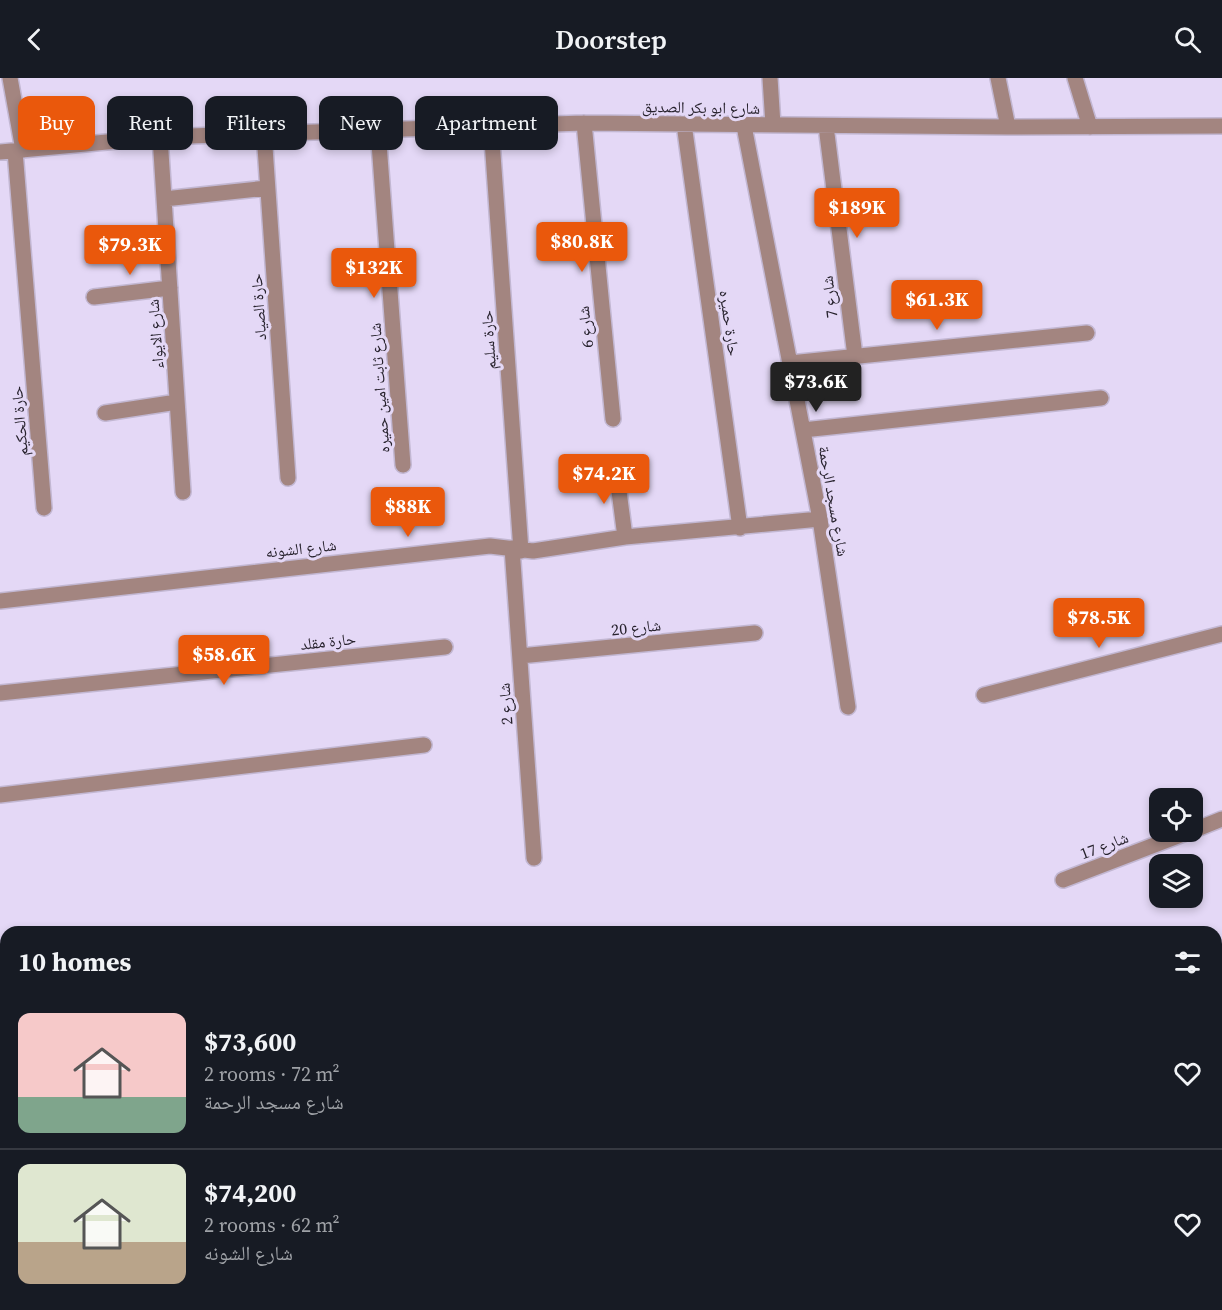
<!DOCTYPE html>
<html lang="en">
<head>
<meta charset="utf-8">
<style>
  :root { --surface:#171b24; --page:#20242c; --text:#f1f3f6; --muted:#9ea1a6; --line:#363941; --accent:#ea580c }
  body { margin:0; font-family:"Source Serif 4","Noto Naskh Arabic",serif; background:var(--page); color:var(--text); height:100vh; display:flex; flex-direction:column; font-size:22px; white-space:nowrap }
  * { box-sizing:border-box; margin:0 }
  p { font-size:20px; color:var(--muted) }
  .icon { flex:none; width:33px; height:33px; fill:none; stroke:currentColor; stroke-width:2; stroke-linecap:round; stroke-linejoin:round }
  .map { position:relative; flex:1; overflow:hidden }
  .details { position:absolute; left:0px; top:848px; width:1222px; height:386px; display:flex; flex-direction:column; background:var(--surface); border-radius:18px 18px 0 0; box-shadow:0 3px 9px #0003 }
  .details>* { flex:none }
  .hud { position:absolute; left:18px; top:18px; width:600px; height:54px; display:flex; gap:12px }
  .controls { position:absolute; left:1149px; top:710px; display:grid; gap:12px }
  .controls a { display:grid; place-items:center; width:54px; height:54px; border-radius:12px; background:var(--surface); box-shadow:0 3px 9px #0003; font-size:30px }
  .price { position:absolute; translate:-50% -51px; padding:0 14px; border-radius:6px; background:var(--accent); color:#fff; font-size:20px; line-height:39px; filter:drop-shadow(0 2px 3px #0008) }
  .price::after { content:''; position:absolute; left:50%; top:36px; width:18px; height:14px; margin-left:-9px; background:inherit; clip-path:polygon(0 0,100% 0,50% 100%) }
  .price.active { background:#222; color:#fff }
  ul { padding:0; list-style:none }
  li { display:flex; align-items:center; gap:18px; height:150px; padding:0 18px }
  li+li { border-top:2px solid var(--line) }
  li span { display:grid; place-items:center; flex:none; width:168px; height:120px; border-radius:12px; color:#555 }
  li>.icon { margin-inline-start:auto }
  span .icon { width:72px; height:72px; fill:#fffc; stroke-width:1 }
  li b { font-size:26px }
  h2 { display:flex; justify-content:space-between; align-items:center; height:72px; padding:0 18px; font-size:26px }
  .pill { padding:0 21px; border-radius:12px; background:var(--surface); box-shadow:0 3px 9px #0003; font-size:21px; line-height:54px }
  .pill.active { background:var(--accent); color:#fff }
  header { display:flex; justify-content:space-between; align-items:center; height:78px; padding:0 18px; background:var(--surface); font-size:27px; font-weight:600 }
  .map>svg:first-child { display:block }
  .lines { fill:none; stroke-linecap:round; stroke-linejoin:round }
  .minor-casing { stroke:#c2b7d2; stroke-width:18 }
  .minor { stroke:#a38580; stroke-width:15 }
  .labels { text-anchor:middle; stroke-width:6; stroke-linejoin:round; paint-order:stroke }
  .street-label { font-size:16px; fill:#27222d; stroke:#e4d8f6 }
</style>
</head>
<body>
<header><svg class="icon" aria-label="back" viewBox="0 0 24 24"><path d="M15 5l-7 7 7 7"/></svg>Doorstep<svg class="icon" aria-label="search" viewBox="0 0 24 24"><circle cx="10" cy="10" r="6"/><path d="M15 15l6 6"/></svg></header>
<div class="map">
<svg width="1222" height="1232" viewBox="0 0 1222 1232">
  <rect width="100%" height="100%" fill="#e4d8f6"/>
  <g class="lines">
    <defs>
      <path id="minor" d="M10,0L23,72
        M770,0L773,47
        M998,0L1008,49
        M1075,0L1090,49
        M584,45L613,341
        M684,46L740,450
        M491,48L521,473
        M744,48L820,441L848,629
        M826,48L855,278
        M378,52L403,387
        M264,55L288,400
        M160,59L183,414
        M15,73L44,430
        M0,74L160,59L584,45L1008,49L1222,48
        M164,121L267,110
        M94,219L170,210
        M790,285L1087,255
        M105,335L177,324
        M803,352L1101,320
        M616,390L625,459
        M512,470L534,780
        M0,523L490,468L533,473L625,459L820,441
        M520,578L755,555
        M0,615L445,569
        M984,617L1222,556
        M0,717L424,667
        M1192,753L1222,741
        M1063,802L1191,753
        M1216,1133L1222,1131
        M64,1227L65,1232
        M245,1227V1232"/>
    </defs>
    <use href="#minor" class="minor-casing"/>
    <use href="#minor" class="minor"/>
  </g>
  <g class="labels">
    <g class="street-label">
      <text transform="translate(701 29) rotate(1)" y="6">شارع ابو بكر الصديق</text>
      <text transform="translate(829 219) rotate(-97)" y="6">شارع 7</text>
      <text transform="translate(258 229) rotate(-94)" y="6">حارة الصياد</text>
      <text transform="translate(730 245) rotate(82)" y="6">حارة حميره</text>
      <text transform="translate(585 249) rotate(-96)" y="6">شارع 6</text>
      <text transform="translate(155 256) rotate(-94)" y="6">شارع الايواء</text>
      <text transform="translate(488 262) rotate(-94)" y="6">حارة سليم</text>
      <text transform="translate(379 310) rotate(-94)" y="6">شارع ثابت امين حميره</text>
      <text transform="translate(19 343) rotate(-95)" y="6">حارة الحكيم</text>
      <text transform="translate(834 423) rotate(80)" y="6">شارع مسجد الرحمة</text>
      <text transform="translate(301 470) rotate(-6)" y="6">شارع الشونه</text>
      <text transform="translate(636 549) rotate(-6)" y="6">شارع 20</text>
      <text transform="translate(328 563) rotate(-6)" y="6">حارة مقلد</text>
      <text transform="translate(505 626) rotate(-94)" y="6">شارع 2</text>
      <text transform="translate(1104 767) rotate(-21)" y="6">شارع 17</text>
    </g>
  </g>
</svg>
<div class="controls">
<a><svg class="icon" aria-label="locate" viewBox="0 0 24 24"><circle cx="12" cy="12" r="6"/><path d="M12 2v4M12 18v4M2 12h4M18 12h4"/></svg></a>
<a><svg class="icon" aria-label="layers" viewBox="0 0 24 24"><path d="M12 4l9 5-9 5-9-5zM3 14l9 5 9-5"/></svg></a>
</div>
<b class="price" style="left:857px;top:161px">$189K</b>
<b class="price" style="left:582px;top:195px">$80.8K</b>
<b class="price" style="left:130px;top:198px">$79.3K</b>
<b class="price" style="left:374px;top:221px">$132K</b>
<b class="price" style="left:937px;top:253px">$61.3K</b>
<b class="price active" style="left:816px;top:335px">$73.6K</b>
<b class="price" style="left:604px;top:427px">$74.2K</b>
<b class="price" style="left:408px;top:460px">$88K</b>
<b class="price" style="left:1099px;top:571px">$78.5K</b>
<b class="price" style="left:224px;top:608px">$58.6K</b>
<div class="hud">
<a class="pill active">Buy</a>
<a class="pill">Rent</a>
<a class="pill">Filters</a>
<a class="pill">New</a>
<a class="pill">Apartment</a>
</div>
<section class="details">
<h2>10 homes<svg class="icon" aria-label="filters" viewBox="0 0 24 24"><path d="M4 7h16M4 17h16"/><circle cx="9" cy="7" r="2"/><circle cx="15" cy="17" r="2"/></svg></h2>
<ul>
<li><span style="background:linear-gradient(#f6c9c9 70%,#7fa58c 0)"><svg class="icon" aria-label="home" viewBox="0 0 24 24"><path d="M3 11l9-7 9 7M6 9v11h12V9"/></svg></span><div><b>$73,600</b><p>2 rooms · 72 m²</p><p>شارع مسجد الرحمة</p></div><svg class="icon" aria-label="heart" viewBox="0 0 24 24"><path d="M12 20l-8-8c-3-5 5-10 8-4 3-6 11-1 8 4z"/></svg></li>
<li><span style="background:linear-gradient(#dfe7d0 65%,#b9a48a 0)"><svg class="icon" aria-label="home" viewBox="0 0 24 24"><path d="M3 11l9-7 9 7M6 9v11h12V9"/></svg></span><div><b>$74,200</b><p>2 rooms · 62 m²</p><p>شارع الشونه</p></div><svg class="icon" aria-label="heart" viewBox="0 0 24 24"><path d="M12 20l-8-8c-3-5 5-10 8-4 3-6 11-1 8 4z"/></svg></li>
</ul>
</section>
</div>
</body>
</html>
